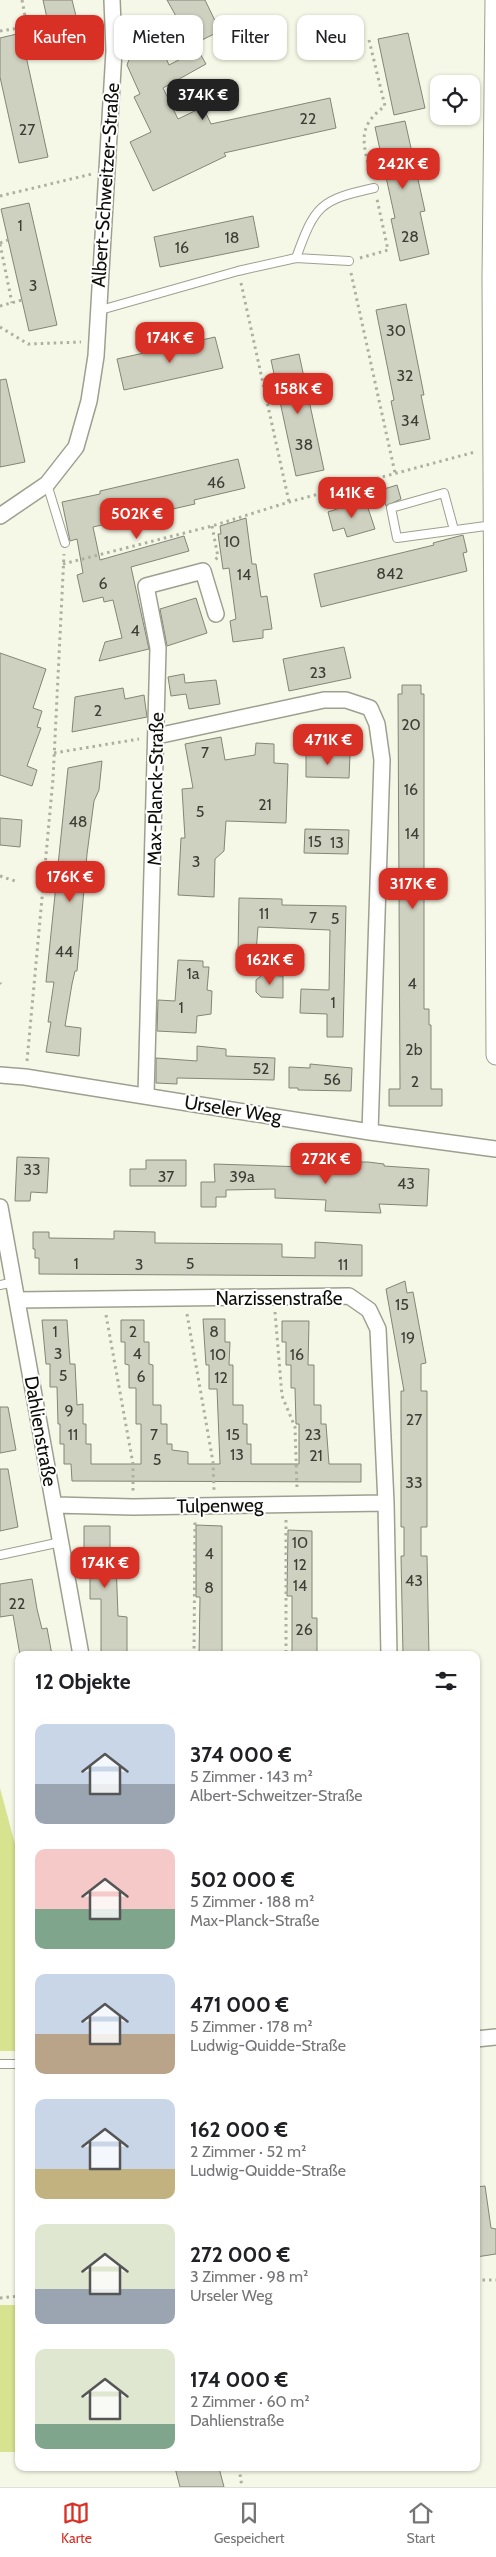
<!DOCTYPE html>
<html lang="de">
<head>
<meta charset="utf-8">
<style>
  :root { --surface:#fff; --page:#f2f2f2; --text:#202124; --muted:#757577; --line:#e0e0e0; --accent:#d93025 }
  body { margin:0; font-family:Cabin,sans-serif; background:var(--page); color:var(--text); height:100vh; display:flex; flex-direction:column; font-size:19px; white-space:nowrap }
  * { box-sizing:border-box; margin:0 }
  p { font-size:16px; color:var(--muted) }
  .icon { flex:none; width:28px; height:28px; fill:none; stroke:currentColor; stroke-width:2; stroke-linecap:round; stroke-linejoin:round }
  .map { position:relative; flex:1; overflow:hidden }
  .details { position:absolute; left:15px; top:1651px; width:465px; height:820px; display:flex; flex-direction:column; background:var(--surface); border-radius:10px; box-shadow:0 1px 4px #0004 }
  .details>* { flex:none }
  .hud { position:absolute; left:15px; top:15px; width:466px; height:45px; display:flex; gap:10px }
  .buttons { position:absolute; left:430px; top:75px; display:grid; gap:10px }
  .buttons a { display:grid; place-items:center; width:50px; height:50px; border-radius:10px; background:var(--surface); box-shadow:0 1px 4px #0004; font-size:25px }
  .price { position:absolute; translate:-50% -42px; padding:0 11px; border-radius:10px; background:var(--accent); color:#fff; font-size:16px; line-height:32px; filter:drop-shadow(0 1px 2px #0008) }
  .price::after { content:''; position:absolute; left:50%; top:30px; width:15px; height:11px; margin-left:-8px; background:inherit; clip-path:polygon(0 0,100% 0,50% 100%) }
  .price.current { background:#222; color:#fff }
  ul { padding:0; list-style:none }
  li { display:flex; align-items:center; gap:15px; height:125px; padding:0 20px }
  li span { display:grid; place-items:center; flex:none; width:140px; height:100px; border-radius:10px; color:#555 }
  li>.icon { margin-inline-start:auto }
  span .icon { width:60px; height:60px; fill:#fffc; stroke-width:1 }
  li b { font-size:21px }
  h2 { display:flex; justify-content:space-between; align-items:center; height:60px; padding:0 20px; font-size:21px }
  .pill { padding:0 18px; border-radius:10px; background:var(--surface); box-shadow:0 1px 4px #0004; font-size:18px; line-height:45px }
  .pill.current { background:var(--accent); color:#fff }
  .tabs { display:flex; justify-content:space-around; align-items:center; height:70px; border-top:1px solid var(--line); background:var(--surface); font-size:14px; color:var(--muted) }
  .tabs a { display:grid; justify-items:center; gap:2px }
  .tabs .current { color:var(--accent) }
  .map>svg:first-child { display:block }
  .green { fill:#d7e38e }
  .building { fill:#ced1bf; stroke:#838676 }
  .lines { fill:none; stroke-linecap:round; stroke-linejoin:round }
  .service-casing { stroke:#9da08f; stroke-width:10 }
  .minor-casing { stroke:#9da08f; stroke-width:18 }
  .tertiary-casing { stroke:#9da08f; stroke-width:21 }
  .path { stroke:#adb0a1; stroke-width:3; stroke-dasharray:2.5 4; stroke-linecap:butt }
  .service { stroke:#fff; stroke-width:8 }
  .minor { stroke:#fff; stroke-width:15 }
  .tertiary { stroke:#fff; stroke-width:19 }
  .labels { text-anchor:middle; stroke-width:4; stroke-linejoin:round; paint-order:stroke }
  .number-label { font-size:16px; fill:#3d3f36 }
  .street-label { font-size:19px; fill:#0d0e08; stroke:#fff }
</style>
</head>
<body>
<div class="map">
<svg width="496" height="2487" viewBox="0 0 496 2487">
  <rect width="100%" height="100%" fill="#f5f8e6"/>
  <path class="green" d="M0,1788L19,1859V2051H0Z
    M0,2305H19V2452H0Z"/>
  <path class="building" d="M43,0H72L77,20L49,27Z
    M167,0H205L220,31L192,45Z
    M21,33L48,157L19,163L0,77V38Z
    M408,33L425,108L394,115L378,39Z
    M157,38L169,65L198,50L206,64L163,88L178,119L203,107L211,124L330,98L336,128L224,153L226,156L153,191L130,142L151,132L134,97L140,94L127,65L133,49Z
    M405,121L425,211L420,212L429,254L400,261L391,219L395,218L375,127Z
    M29,203L57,325L29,331L1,209Z
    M253,216L259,247L160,267L154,237Z
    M406,304L424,395H421L430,439L400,445L391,401L394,400L376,310Z
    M215,337L223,368L124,390L117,359Z
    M299,354L324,470L296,476L271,360Z
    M6,379L25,462L0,467V380Z
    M238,459L245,488L194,500L195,504L93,527L100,560L184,536L189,551L131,567L149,649L99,661L105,642L122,638L113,600L104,602L103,597L83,602L77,575L83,573L77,539L70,541L62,502L100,494V491Z
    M397,485L401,499L386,506L381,490Z
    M352,501L357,504L366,502L375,529L347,537L344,528L333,531L328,512L349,505Z
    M246,518L252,564H256L261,597L267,596L272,629L263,630V638L233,642L230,621L236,619L229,568L223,569L218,534H221L220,526Z
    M463,535L467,552L463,553L467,571L321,607L314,574L434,545L433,543Z
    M196,598L207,633L167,646L160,609Z
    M344,647L351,678L289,691L283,659Z
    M0,653L46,669L33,708L42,711L37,727L41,728L27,766L37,770L32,786L0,775Z
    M184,674L185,683L216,680L220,704L189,709L186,694L171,696L168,677Z
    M402,685H421V694H424V1009H429V1025H431V1089H442V1106H389V1089H400L398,694H402Z
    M123,688L125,699L144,695L147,717L72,732L75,697Z
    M221,737L225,760L255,755L256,743L274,744V763L288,764L286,823L226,821L224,851L215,859L214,897L178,895L181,838H185L182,789L193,788L185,744Z
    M306,754L350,755L349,778L306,777Z
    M102,761L99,790L94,801L87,854L77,971H75L72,984L65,1026L81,1028L79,1056L46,1052L51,1022H48L54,982H46L68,768Z
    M0,818L22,820L20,847L0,845Z
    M305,829L349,830L348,854L304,853Z
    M239,898L282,899V905L346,906L343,1037H327V1014L300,1013L301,989L329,990L330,930L258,927L256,953H238Z
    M178,960L203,961V967H209L207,990L212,991L211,1014L197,1016L196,1033L157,1031L158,1000L175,1001Z
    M262,975L283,976V998L261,997L256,992V980Z
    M197,1046L226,1049V1056L275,1058L274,1080L177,1078V1084L156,1083V1058L197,1061Z
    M310,1064L352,1068L351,1091L298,1090V1088H289V1067L310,1068Z
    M17,1157L49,1158L47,1193L31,1192L30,1201H15Z
    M146,1160H186V1186H130V1169H146Z
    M338,1162H368L384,1164V1166L429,1169L427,1206L379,1204L381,1213L325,1211L326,1200L275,1198V1189L226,1190V1197H216V1207H201V1182H215L214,1164L337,1168Z
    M114,1231L155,1232V1243L282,1244V1257L315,1258V1242L362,1245V1276L39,1274V1258H35V1249H33V1232H49V1238L114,1239Z
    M405,1281L407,1293L413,1292L426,1363L421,1364V1391H427V1527H421V1556H427L429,1655H403L401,1556H404V1527H401V1391H404L386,1289Z
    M203,1319H225V1342H230L229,1365H233V1405H243V1424H247V1444H251V1464H299V1424H296L295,1388H291V1365H286V1342H282V1321H309L308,1365H314V1405H321V1424H326L329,1464H361V1482L72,1481L71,1464H64V1444H60V1424H58L57,1387H50V1364H46L42,1320H67L70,1364H75L77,1405L83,1404V1424H86V1444H91V1464H141V1424H136V1388H129V1365L125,1364V1342H121V1320H144V1342H149V1364L153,1365V1405H161V1424H167V1444H172V1450L188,1452V1464H220L217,1389H209V1365H206Z
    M0,1407H8L16,1450L0,1453Z
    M0,1469H8L18,1527L0,1531Z
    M196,1525L222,1526V1655H199L200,1597H196Z
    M84,1526H110V1562H116L118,1616L127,1617V1655L101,1653V1599H90V1562H84Z
    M288,1530L312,1531V1618H317V1655H292V1596H287Z
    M32,1579L37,1609L42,1629L47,1628L52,1655H20L13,1615L0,1617V1584Z
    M485,2186L491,2228L496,2229V2254L476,2257V2187Z
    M175,2468H219L224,2487H180Z"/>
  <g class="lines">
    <defs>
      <path id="service" d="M296,258L349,261
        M97,311L238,271L296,258C315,205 320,200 374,188
        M47,484L65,543
        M454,530L444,493L391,508L397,538L493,525
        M0,1285L14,1282
        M0,1555L61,1542
        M0,2064H19"/>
      <path id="minor" d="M0,516L47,484L76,447L89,401L96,356L114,51L112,0
        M157,736L324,700H346L370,708L377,724L382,760L370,1132
        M0,1075L25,1077L370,1132L496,1149
        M146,1095L158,648L146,586L203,571L216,614
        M0,1207L81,1655
        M17,1300L349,1296L369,1310L378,1329L386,1503L389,1655
        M55,1505L133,1507L386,1503
        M476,2039L496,2037"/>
      <path id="tertiary" d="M495,0L492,278L496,1055"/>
    </defs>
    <use href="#service" class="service-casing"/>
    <use href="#minor" class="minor-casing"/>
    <use href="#tertiary" class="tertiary-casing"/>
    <path class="path" d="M22,0L27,27
      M0,31L27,27L98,35
      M369,40L385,106C355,128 364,144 371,176
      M0,196L92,174
      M0,243L8,240
      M0,244L12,303
      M360,258L388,250L377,199
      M351,273L395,473
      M241,283L289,502
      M0,306L22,300
      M0,327L28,344L81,342
      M212,526L218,557L214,561
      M63,564L212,526L289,502L475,452
      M54,753L139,739
      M0,876L18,882
      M0,983L1,984
      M27,1061L53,779L64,554
      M275,1312L282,1396L295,1427L297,1488
      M187,1314L213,1462L214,1490
      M106,1315L133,1464V1491
      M286,1520V1655
      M194,1655L195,1521
      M476,2280H496
      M0,2298L19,2296
      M239,2468L242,2487"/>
    <use href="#service" class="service"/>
    <use href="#minor" class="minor"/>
    <use href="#tertiary" class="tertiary"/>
  </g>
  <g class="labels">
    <g class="number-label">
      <text x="308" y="124">22</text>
      <text x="27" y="135">27</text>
      <text x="20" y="231">1</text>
      <text x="410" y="242">28</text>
      <text x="232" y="243">18</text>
      <text x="182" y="253">16</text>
      <text x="33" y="291">3</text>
      <text x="396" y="336">30</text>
      <text x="405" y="381">32</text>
      <text x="410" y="426">34</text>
      <text x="304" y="450">38</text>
      <text x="216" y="488">46</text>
      <text x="232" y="547">10</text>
      <text x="390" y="579">842</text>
      <text x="244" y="580">14</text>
      <text x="103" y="589">6</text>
      <text x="135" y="636">4</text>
      <text x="318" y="678">23</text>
      <text x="98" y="716">2</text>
      <text x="411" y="730">20</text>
      <text x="205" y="758">7</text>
      <text x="411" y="795">16</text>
      <text x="265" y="810">21</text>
      <text x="200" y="817">5</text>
      <text x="78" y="827">48</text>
      <text x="412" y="839">14</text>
      <text x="315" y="847">15</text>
      <text x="337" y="848">13</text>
      <text x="196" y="867">3</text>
      <text x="264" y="919">11</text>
      <text x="313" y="923">7</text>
      <text x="335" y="924">5</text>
      <text x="64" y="957">44</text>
      <text x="193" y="979">1a</text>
      <text x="412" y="989">4</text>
      <text x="333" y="1008">1</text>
      <text x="181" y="1013">1</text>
      <text x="414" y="1055">2b</text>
      <text x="261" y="1074">52</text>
      <text x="332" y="1085">56</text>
      <text x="415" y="1087">2</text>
      <text x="32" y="1175">33</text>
      <text x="166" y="1182">37</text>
      <text x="242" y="1182">39a</text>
      <text x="406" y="1189">43</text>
      <text x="76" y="1269">1</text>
      <text x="190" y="1269">5</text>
      <text x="139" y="1270">3</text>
      <text x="343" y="1270">11</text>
      <text x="402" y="1310">15</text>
      <text x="55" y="1337">1</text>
      <text x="133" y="1337">2</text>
      <text x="214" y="1337">8</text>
      <text x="408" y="1343">19</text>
      <text x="58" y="1359">3</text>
      <text x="137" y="1359">4</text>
      <text x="218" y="1360">10</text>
      <text x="297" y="1360">16</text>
      <text x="63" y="1381">5</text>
      <text x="141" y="1382">6</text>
      <text x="221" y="1383">12</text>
      <text x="69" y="1416">9</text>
      <text x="414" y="1425">27</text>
      <text x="73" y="1440">11</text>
      <text x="154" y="1440">7</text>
      <text x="233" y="1440">15</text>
      <text x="313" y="1440">23</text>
      <text x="237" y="1460">13</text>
      <text x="316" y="1461">21</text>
      <text x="157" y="1465">5</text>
      <text x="414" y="1488">33</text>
      <text x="300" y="1548">10</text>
      <text x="209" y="1559">4</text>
      <text x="300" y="1570">12</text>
      <text x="414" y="1586">43</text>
      <text x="300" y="1591">14</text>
      <text x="209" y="1593">8</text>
      <text x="17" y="1609">22</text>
      <text x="304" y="1635">26</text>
    </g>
    <g class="street-label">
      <text transform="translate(105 185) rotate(-86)" y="7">Albert-Schweitzer-Straße</text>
      <text transform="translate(155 789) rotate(-89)" y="7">Max-Planck-Straße</text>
      <text transform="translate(233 1109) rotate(9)" y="7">Urseler Weg</text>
      <text x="279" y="1305">Narzissenstraße</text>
      <text transform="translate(41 1431) rotate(80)" y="7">Dahlienstraße</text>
      <text transform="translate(220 1505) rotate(-1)" y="7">Tulpenweg</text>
    </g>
  </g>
</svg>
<div class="buttons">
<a><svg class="icon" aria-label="locate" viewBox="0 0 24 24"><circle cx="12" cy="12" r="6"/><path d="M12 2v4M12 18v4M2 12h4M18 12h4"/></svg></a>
</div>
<b class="price current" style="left:203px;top:121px">374K €</b>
<b class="price" style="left:403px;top:190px">242K €</b>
<b class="price" style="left:170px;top:364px">174K €</b>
<b class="price" style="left:298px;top:415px">158K €</b>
<b class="price" style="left:352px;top:519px">141K €</b>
<b class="price" style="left:137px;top:540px">502K €</b>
<b class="price" style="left:328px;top:766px">471K €</b>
<b class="price" style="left:70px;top:903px">176K €</b>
<b class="price" style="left:413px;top:910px">317K €</b>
<b class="price" style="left:270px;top:986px">162K €</b>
<b class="price" style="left:326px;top:1185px">272K €</b>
<b class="price" style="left:105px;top:1589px">174K €</b>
<div class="hud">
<a class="pill current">Kaufen</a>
<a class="pill">Mieten</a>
<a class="pill">Filter</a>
<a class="pill">Neu</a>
</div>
<section class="details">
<h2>12 Objekte<svg class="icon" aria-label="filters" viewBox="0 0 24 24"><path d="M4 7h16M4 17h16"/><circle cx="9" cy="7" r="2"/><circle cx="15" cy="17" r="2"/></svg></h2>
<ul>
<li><span style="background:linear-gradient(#c9d6e8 60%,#9aa5b1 0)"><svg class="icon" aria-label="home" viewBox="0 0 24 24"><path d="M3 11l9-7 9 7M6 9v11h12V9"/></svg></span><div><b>374 000 €</b><p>5 Zimmer · 143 m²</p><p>Albert-Schweitzer-Straße</p></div></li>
<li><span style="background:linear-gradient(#f6c9c9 60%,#7fa58c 0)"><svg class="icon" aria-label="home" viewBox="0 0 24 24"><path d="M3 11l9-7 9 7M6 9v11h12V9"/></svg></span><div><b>502 000 €</b><p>5 Zimmer · 188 m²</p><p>Max-Planck-Straße</p></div></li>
<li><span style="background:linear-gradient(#c9d6e8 60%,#b9a48a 0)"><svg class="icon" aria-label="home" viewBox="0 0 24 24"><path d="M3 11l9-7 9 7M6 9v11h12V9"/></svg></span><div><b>471 000 €</b><p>5 Zimmer · 178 m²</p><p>Ludwig-Quidde-Straße</p></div></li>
<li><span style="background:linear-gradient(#c9d6e8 70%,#c2b280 0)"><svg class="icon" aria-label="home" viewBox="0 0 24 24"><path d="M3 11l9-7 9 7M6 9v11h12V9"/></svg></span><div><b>162 000 €</b><p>2 Zimmer · 52 m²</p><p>Ludwig-Quidde-Straße</p></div></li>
<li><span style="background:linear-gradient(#dfe7d0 65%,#9aa5b1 0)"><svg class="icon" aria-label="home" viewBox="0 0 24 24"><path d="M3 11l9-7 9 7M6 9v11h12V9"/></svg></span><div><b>272 000 €</b><p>3 Zimmer · 98 m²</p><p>Urseler Weg</p></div></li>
<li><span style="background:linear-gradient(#dfe7d0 75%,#7fa58c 0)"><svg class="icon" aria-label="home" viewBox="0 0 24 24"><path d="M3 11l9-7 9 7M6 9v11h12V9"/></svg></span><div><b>174 000 €</b><p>2 Zimmer · 60 m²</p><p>Dahlienstraße</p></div></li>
</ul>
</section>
</div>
<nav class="tabs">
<a class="current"><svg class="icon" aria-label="map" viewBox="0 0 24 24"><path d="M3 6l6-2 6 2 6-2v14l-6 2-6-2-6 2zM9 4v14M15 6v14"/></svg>Karte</a>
<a><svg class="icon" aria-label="saved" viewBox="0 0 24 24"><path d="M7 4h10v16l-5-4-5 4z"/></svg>Gespeichert</a>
<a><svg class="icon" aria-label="home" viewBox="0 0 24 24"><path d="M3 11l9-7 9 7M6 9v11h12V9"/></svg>Start</a>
</nav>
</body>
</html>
